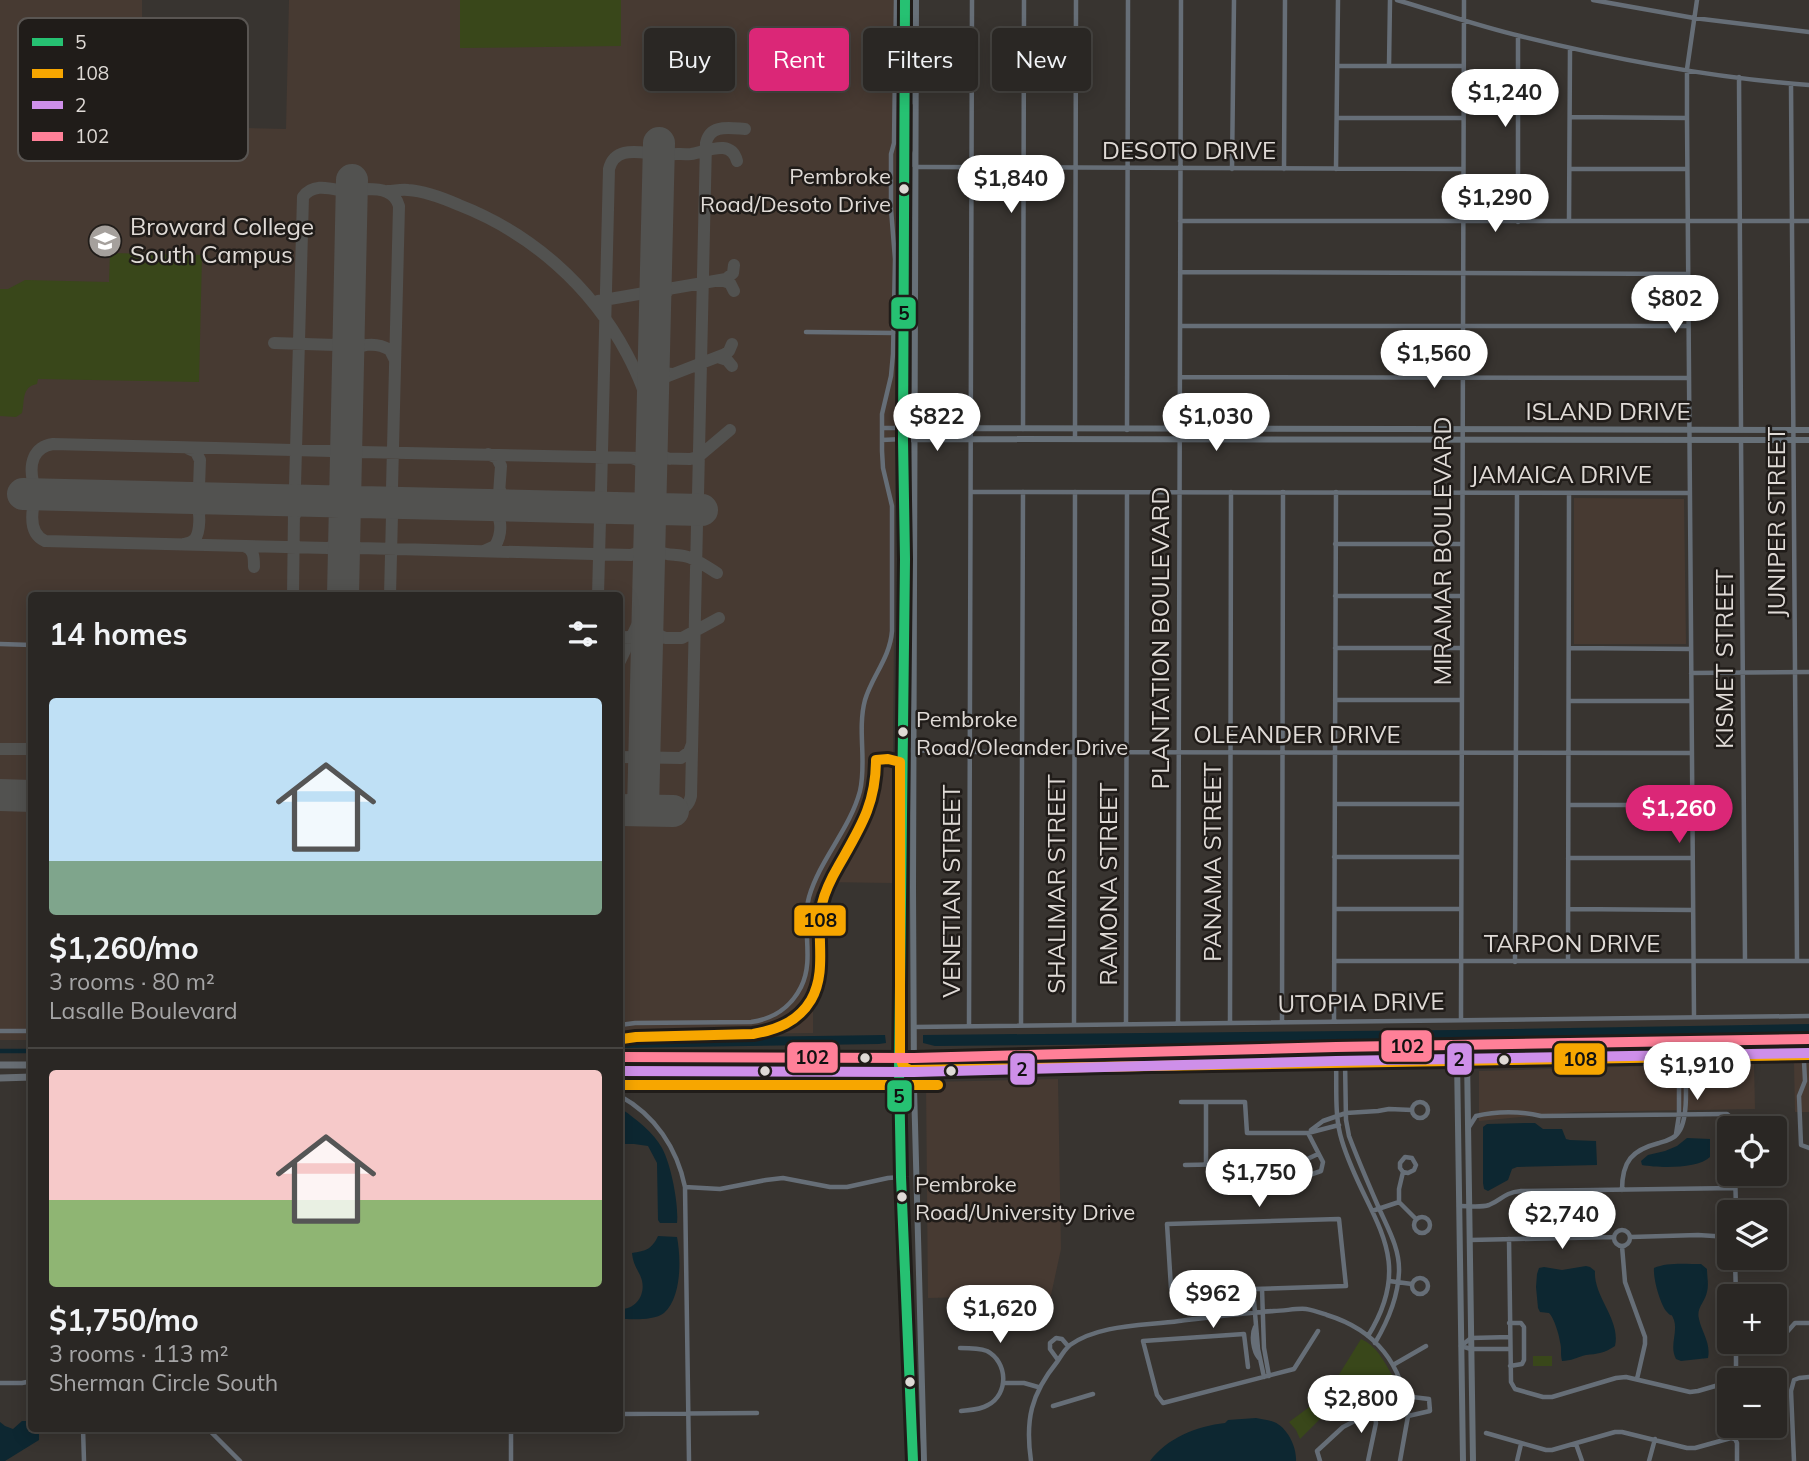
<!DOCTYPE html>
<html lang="en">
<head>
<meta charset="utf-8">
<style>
  :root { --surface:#2a2724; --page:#363331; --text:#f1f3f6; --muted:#a5a5a6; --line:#464441; --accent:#db2777 }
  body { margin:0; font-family:Mulish,sans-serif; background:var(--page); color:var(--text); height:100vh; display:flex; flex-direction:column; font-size:26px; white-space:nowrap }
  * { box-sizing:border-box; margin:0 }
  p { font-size:23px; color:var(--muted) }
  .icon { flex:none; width:38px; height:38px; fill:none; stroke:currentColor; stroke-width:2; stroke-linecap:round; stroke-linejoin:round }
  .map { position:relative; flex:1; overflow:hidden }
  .side { position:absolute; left:28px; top:592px; width:595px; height:840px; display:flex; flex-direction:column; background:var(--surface); border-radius:7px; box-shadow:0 4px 18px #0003,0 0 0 2px var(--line) }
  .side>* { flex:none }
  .banner { position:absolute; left:644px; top:28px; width:665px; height:63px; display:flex; gap:14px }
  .tools { position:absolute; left:1717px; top:1116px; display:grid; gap:14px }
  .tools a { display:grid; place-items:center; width:70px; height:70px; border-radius:7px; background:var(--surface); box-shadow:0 4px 18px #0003,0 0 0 2px var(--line); font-size:35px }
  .price { position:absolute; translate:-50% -60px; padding:0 16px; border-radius:24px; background:#fff; color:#222; font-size:23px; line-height:46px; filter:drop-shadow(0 2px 4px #0008) }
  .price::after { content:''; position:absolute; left:50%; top:42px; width:21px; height:16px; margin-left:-10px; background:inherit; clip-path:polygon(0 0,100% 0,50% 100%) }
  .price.on { background:var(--accent); color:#fff }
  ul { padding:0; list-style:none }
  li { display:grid; align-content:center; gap:14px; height:371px; padding:0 21px }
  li+li { border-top:2px solid var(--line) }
  li span { display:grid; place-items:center; height:217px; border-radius:7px; color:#555 }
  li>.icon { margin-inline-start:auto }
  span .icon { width:126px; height:126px; fill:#fffc; stroke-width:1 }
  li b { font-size:30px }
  h2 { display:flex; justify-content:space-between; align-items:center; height:84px; padding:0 21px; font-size:30px }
  .chip { padding:0 24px; border-radius:7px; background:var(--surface); box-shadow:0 4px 18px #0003,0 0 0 2px var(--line); font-size:24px; line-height:63px }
  .chip.on { background:var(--accent); color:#fff }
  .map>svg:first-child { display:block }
  .built { fill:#473a32 }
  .green { fill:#39471a }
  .water { fill:#0d2731 }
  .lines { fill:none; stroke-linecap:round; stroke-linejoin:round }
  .canal { stroke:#0d2731; stroke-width:4.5 }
  .taxiway { stroke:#525250; stroke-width:12 }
  .runway { stroke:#525250; stroke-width:32 }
  .street { stroke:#666e77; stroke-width:4.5 }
  .secondary { stroke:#677078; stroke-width:6 }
  .primary { stroke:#686e74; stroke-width:7 }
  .bus-1-casing { stroke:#201c19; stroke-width:16 }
  .bus-2-casing { stroke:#201c19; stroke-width:16 }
  .bus-3-casing { stroke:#201c19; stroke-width:16 }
  .bus-4-casing { stroke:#201c19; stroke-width:16 }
  .bus-1 { stroke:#26c172; stroke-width:10 }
  .bus-2 { stroke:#f7a600; stroke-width:10 }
  .bus-3 { stroke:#ce8fe9; stroke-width:10 }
  .bus-4 { stroke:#ff8098; stroke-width:10 }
  .bus-dot { fill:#dfdad6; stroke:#201c19; stroke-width:2.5 }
  .labels { text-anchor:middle; stroke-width:5; stroke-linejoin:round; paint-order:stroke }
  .bus-label { font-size:22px; fill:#dfdad6; stroke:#201c19; text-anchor:start }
  .street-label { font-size:24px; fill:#dfdad6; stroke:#201c19 }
  .poi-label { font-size:24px; fill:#dfdad6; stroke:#201c19; text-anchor:start }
  .key { fill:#201c19; stroke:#595552; stroke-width:2 }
  .key-label { font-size:19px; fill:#dfdad6 }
  .line-badge { stroke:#201c19; stroke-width:2.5 }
  .pale-badge-label { font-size:19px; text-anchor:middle; font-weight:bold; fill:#111 }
</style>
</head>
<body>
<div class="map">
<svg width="1809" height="1461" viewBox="0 0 1809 1461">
  <rect width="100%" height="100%" fill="#383430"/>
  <path class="built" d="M0,0H142V42L149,52L163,55L185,69L204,94L212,127L286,129L289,0H899L892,883L823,882L813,900V1033L620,1035V595H32L31,1040H0Z
    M1574,498L1684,499L1686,644H1574Z
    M1809,1062V1112H1795L1794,1063Z
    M1754,1063L1755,1109L1575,1112L1479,1121V1071Z
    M1058,1079L1061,1249L1051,1295L928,1298L926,1082Z"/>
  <path class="green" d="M460,0H621V46L460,48Z
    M110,253L202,255L199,382L38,379L37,384C21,387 25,401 22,413L16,417L0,416V289H8L25,280L109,282Z
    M1787,1293V1306H1775L1774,1297H1764V1294Z
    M1361,1339C1376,1345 1384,1361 1392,1375L1335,1404L1300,1439L1296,1430L1289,1422L1327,1394Z
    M1533,1356H1552V1366H1533Z"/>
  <path class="water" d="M1809,1024V1034L1730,1037L1310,1043L935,1046L923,1043V1035L1456,1030Z
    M885,1035L886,1043L879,1044L620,1048V1039Z
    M620,1110H623C636,1119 654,1133 662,1148C671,1164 679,1205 677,1223H660L658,1220L657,1163L648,1146L634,1144H620Z
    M1526,1123H1535L1543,1129H1562L1566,1139L1570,1140L1596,1141L1597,1165L1517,1167L1512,1169L1508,1180L1488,1191L1484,1189L1483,1183V1127L1487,1124Z
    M1687,1138L1710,1139V1157C1698,1169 1659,1168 1642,1165L1641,1161L1648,1155L1665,1151L1677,1146Z
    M658,1236L677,1237C681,1258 682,1297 664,1313C654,1321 632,1319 620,1319V1309C637,1310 648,1292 640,1275C636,1267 633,1263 632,1253C646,1251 652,1249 658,1236Z
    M1701,1264L1707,1269C1707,1276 1709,1285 1707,1292C1705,1302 1696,1308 1699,1319C1702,1333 1711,1343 1708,1358L1681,1361L1676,1359C1669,1346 1678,1333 1674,1320C1671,1312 1672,1318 1667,1312C1660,1304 1653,1278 1654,1268C1667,1262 1686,1264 1701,1264Z
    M1586,1266L1590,1267L1595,1271C1593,1296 1621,1320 1615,1346C1605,1353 1597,1354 1586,1355C1578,1357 1571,1361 1562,1361C1560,1353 1562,1349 1560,1342C1559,1334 1554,1318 1549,1313L1540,1312L1538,1308L1536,1287L1537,1274L1539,1268L1544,1267L1562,1270Z
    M1256,1418C1262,1419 1268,1420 1274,1422C1287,1427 1297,1447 1296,1461H1150C1167,1438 1197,1426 1225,1423L1228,1420Z
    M22,1421H27L31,1426L32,1428H34L39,1433V1440L5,1461H0V1422L5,1426L13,1429Z"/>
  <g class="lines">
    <path class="canal" d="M0,1051H32"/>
    <path class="taxiway" d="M659,171L661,157C671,152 680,155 691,154C706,152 731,138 737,161
      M387,191C394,191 401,189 408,190C425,191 443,198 459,205C531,233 591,286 627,354C637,373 646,393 650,414C652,424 651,436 654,446C657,453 663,457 670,459
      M721,280L730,283L734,291
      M598,301L726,279L733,273L734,265
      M655,313L659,298L670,289
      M274,343L336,345L344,350L349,357C356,342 377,342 390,350L395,360
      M333,345L342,342L349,333L355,342L364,345
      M718,357L727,360L732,366
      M654,358C656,369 662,374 673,374
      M653,398L657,386L663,378L725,354L729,351L732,344
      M331,451L341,447L346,438
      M632,458C645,462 649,469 651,481
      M280,500L291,495L295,486L303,197C314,181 334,190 350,192C356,192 361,190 367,189C381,189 395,191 399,206L392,488L395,496L404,503L397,507L392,515L390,595
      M280,500L290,504L294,512L293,595
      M199,514L204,502L212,498
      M295,515L299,505L308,500
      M392,517L388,507L380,502L387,498L392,488
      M500,519L504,510L513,505L503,499L500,490
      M184,544C189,543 191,543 195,539C200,532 201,512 196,504C193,500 191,500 187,498L195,492L199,487L200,460L196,452L187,448
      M244,546C254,549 254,557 254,567
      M328,548L337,545L344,535L350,545L359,548
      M484,551L495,546C503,533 503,511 487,505L494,502L499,494L501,466L497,458L488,454
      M717,573C709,568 700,562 691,558C672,550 657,563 650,534C647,545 642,552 631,555L359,548L349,552L344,560L338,551L328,548L45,541C32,535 31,521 33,508C34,502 38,497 37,492C36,488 33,485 33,482C29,464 33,447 53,444L331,451L339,454L346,463L352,454L361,452L690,459L698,457L730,430
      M598,595L600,520L595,511L588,507L597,501L601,492L609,169C615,145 640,153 659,154
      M648,613C650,626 653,634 666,638
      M620,637L682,638L719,618
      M620,661L641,617L649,585
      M0,749H32
      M620,757L681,758L689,752L692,744
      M0,795H3
      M673,811C683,810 689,806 691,796L697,525L693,514L684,509L692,505L698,495L706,143C710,124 729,128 745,129"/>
    <path class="runway" d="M23,494L702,510
      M343,595L352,180
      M0,795L32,796
      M620,810L673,811
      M643,810L659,143"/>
    <path class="street" d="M1397,0C1438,12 1478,26 1520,36C1613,59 1714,78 1809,85
      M1593,0L1694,18L1809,32
      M1338,66H1463
      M1389,66L1390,0
      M1739,77L1741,430
      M1791,84L1797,961
      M1570,117L1687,118
      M1337,118H1463
      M916,167L1463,169
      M1232,169L1234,0
      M1284,169L1285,0
      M1336,169L1338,0
      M1570,169H1687
      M1180,221H1809
      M1569,221L1570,48
      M1518,222V36
      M1180,272L1688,274
      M1180,326H1688
      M806,332L894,333
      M1180,377L1689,378
      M882,428H903
      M1023,429L1024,0
      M1127,430L1128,0
      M1075,439L1076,0
      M882,440L903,439
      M1741,440L1745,961
      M971,492L1689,493
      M1335,544H1462
      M1335,596H1462
      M0,644L32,645
      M1335,648H1462
      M1569,648L1691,649
      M1691,673L1809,672
      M1335,700H1462
      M1569,701H1691
      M903,750L970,752L1691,753
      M1335,804H1461
      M1569,805H1691
      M1334,857H1461
      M1568,858H1692
      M1335,909H1461
      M1568,909L1692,910
      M1334,961H1809
      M1568,961L1569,493
      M1515,962L1517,493
      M1694,1017L1687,118V69L1697,0
      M1461,1019L1464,0
      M1334,1021L1336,492
      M1230,1022L1231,492
      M1282,1022L1283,492
      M1178,1023L1181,0
      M1126,1024L1127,493
      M620,1025L635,1023L751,1022C773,1019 791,1007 801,987C815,960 801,926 809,897C820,859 850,829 860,791C867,762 857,730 865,700C872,676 890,658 892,631V506L883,468L882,451V414L891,376L893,354L895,259L891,209V154L894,143L896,0
      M1021,1025L1023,492
      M1074,1025L1075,492
      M969,1026L972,0
      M914,1027L1809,1016
      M0,1031H32
      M1801,1053L1804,1061L1805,1081L1799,1096L1801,1145L1809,1148
      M1336,1061C1337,1087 1334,1116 1342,1141C1365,1217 1419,1254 1368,1336
      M1345,1061L1346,1120L1349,1136C1358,1160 1368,1183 1378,1206C1387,1227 1400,1248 1399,1272C1398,1298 1388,1321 1375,1343
      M620,1096C655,1115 677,1148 685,1187L689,1461
      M1412 1110a8 8 0 1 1 16 0a8 8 0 1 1-16 0Z
      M1181,1102H1245L1247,1133H1308L1339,1125
      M1469,1127L1476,1116C1496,1111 1521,1111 1541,1116L1723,1114H1727L1734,1120L1735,1129
      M1311,1130L1323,1121L1346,1113L1378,1111L1389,1109L1412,1110
      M1676,1134L1679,1115V1056L1685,1051L1697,1045
      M1238,1164L1285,1166L1301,1162L1318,1154
      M1185,1165L1237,1164L1238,1180H1295L1321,1171L1323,1162L1308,1133
      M1206,1165V1103
      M1403,1172L1408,1173L1414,1170L1416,1165L1412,1158L1405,1157L1400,1163V1168L1403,1172L1399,1189V1202L1416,1219
      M1735,1174L1736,1207
      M685,1187L720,1189L766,1180L783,1178L830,1187H847L888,1178L901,1177
      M1622,1190C1622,1161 1632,1150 1659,1143C1666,1141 1674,1139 1678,1133C1690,1119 1685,1074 1685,1056
      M1459,1206C1469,1206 1480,1208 1489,1205C1503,1199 1503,1193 1521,1191L1735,1188
      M1372,1211L1399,1202
      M1414 1225a8 8 0 1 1 16 0a8 8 0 1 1-16 0Z
      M1339,1219L1346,1286L1253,1289L1171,1288L1167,1224Z
      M1614 1238a8 8 0 1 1 16 0a8 8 0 1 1-16 0Z
      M1631,1237L1698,1235L1729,1237
      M1509,1239L1511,1382L1515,1389L1543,1397H1552L1616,1378L1626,1377L1690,1392L1698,1391L1729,1382
      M1470,1240L1614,1237
      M1622,1246L1625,1282L1645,1337V1344L1637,1379
      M1735,1258L1736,1297
      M1412 1286a8 8 0 1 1 16 0a8 8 0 1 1-16 0Z
      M1389,1281L1412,1284
      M1253,1289L1258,1349L1264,1377
      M1262,1289L1264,1348L1269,1376
      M1729,1305L1725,1313L1729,1320
      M1509,1323H1521L1524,1327V1360L1522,1364L1510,1366
      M1255,1327C1251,1335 1253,1351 1259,1358
      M1787,1332L1795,1323H1809
      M1510,1337L1471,1338L1461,1346L1471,1349H1510
      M960,1348C968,1348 979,1348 987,1351C1008,1362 1009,1394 988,1405C980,1410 970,1410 961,1411
      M1058,1360L1050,1349V1343L1056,1338L1062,1339L1068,1346
      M1393,1365L1426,1346
      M1248,1367L1244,1334L1143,1341L1157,1395L1163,1403L1294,1369L1318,1331
      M1732,1381L1736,1374V1342
      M0,1383H22L32,1381
      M1004,1383H1024L1038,1387
      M1053,1406L1093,1394
      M620,1414L757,1413
      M83,1428L84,1461
      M207,1428L240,1461
      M511,1428V1461
      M1486,1433L1546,1450H1552L1615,1432H1622L1687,1448H1695L1731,1438L1735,1439L1737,1443V1461
      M1576,1444L1582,1461
      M1031,1461C1025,1420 1031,1394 1057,1362C1061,1356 1065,1349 1070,1345C1100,1324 1144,1326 1179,1321C1211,1317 1242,1313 1274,1311C1285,1311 1296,1308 1306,1309C1313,1310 1321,1313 1327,1315C1376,1330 1403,1365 1408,1416L1400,1461
      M1320,1461L1317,1451L1343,1427L1404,1396L1429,1399L1430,1411L1408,1416
      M1368,1461L1376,1423L1374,1410
      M1517,1461L1521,1444
      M1649,1461L1655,1439
      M1794,1461L1791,1391L1794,1380L1799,1378L1809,1377"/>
    <path class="secondary" d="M905,0L903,439L905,559L899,1071L901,1177L913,1461
      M916,0L913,887L914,1087L924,1461
      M905,52L911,58V98L915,103
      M907,107C913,125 902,152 916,167
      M912,428L1809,430
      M903,439L1809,440
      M1462,1048L1457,1058L1463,1461
      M1467,1057L1473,1461"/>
    <path class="primary" d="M620,1059L914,1057L1698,1044L1809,1041
      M1103,1062L1131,1060L1137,1053
      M0,1065H32
      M620,1071L914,1072L1336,1061L1809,1053
      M0,1078L32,1077"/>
    <defs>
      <path id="bus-1" d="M905,0L903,439L905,559L899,1071L901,1177L913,1461"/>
      <path id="bus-2" d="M622,1039L636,1037L753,1034C776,1030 798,1022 811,1000C828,970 815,936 822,904C825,891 832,877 839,865C860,828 876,804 876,760L888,759L900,762V1057L903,1066L910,1070L1809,1055
        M620,1085H938"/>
      <path id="bus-3" d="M620,1071L914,1072L1336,1061L1809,1053"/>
      <path id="bus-4" d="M620,1057L914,1058L1336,1047L1809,1039"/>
    </defs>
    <use href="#bus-1" class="bus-1-casing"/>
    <use href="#bus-2" class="bus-2-casing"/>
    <use href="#bus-3" class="bus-3-casing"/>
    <use href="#bus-4" class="bus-4-casing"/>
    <use href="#bus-1" class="bus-1"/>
    <use href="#bus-2" class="bus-2"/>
    <use href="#bus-3" class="bus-3"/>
    <use href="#bus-4" class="bus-4"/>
  </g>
  <defs>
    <symbol id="university-disc" viewBox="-11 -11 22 22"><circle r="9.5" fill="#a5a09c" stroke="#201c19"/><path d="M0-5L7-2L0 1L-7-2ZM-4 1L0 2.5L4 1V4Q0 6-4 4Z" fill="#fff"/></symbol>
  </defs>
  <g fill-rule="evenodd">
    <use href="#university-disc" x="86" y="222" width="38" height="38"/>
  </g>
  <g class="bus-dot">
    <circle cx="904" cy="189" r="6"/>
    <circle cx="903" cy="732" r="6"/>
    <circle cx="865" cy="1058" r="6"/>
    <circle cx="1504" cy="1060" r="6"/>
    <circle cx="765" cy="1071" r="6"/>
    <circle cx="951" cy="1071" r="6"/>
    <circle cx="902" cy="1197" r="6"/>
    <circle cx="910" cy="1382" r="6"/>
  </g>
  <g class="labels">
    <g class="bus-label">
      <text x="891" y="184" text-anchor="end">Pembroke<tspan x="891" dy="28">Road/Desoto Drive</tspan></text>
      <text x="916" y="727">Pembroke<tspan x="916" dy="28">Road/Oleander Drive</tspan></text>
      <text x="915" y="1192">Pembroke<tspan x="915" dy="28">Road/University Drive</tspan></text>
    </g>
    <g class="street-label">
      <text x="1189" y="159">DESOTO DRIVE</text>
      <text x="1608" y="420">ISLAND DRIVE</text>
      <text x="1561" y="483">JAMAICA DRIVE</text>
      <text transform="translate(1777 522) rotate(-90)" y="8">JUNIPER STREET</text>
      <text transform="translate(1443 551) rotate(-90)" y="8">MIRAMAR BOULEVARD</text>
      <text transform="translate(1161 638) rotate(-90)" y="8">PLANTATION BOULEVARD</text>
      <text transform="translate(1725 659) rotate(-90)" y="8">KISMET STREET</text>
      <text x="1297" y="743">OLEANDER DRIVE</text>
      <text transform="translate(1213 862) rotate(-90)" y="8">PANAMA STREET</text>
      <text transform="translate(1057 884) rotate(-90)" y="8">SHALIMAR STREET</text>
      <text transform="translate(1109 884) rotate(-90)" y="8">RAMONA STREET</text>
      <text transform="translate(952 891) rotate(-90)" y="8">VENETIAN STREET</text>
      <text x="1572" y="952">TARPON DRIVE</text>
      <text transform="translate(1361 1003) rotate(-1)" y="8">UTOPIA DRIVE</text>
    </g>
    <g class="poi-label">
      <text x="130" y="235">Broward College<tspan x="130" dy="28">South Campus</tspan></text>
    </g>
  </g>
  <rect x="18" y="18" width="230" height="143" rx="10" class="key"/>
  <rect x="32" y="38" width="31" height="8" fill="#26c172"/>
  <rect x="32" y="69" width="31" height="9" fill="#f7a600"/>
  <rect x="32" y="101" width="31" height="8" fill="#ce8fe9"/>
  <rect x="32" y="132" width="31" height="9" fill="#ff8098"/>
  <g class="key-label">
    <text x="75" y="49">5</text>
    <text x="75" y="80">108</text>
    <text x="75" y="112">2</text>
    <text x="75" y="143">102</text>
  </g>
  <g class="line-badge">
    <rect x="890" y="296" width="27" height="34" rx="7" fill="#26c172"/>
    <rect x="793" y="904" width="54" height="33" rx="7" fill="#f7a600"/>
    <rect x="1380" y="1029" width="53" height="34" rx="7" fill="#ff8098"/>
    <rect x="786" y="1041" width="53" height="33" rx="7" fill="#ff8098"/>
    <rect x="1553" y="1042" width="53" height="34" rx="7" fill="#f7a600"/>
    <rect x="1446" y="1042" width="27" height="34" rx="7" fill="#ce8fe9"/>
    <rect x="1009" y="1052" width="27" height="34" rx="7" fill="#ce8fe9"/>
    <rect x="886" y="1079" width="27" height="34" rx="7" fill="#26c172"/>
  </g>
  <g class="pale-badge-label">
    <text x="904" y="320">5</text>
    <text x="820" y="927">108</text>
    <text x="1407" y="1053">102</text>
    <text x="812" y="1064">102</text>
    <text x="1580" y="1066">108</text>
    <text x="1459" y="1066">2</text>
    <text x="1022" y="1076">2</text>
    <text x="899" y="1103">5</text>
  </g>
</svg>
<div class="tools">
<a><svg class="icon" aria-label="locate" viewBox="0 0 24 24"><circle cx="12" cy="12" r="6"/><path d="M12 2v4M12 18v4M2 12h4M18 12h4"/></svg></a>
<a><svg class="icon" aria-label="layers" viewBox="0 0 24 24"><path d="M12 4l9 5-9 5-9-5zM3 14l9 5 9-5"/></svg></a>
<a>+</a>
<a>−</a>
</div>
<b class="price" style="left:1505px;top:129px">$1,240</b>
<b class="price" style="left:1011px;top:215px">$1,840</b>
<b class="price" style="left:1495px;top:234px">$1,290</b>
<b class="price" style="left:1675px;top:335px">$802</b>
<b class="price" style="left:1434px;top:390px">$1,560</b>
<b class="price" style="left:937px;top:453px">$822</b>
<b class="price" style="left:1216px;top:453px">$1,030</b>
<b class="price on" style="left:1679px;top:845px">$1,260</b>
<b class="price" style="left:1697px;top:1102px">$1,910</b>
<b class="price" style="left:1259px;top:1209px">$1,750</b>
<b class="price" style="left:1562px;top:1251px">$2,740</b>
<b class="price" style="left:1213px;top:1330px">$962</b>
<b class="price" style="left:1000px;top:1345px">$1,620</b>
<b class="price" style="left:1361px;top:1435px">$2,800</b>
<div class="banner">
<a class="chip">Buy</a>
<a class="chip on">Rent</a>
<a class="chip">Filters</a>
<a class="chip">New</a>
</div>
<section class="side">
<h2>14 homes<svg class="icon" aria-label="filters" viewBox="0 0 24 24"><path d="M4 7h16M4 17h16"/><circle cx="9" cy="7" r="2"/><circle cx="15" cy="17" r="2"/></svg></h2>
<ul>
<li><span style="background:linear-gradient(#bfe0f5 75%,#7fa58c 0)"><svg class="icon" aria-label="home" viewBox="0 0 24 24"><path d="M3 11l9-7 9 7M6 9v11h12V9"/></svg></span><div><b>$1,260/mo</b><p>3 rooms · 80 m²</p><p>Lasalle Boulevard</p></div></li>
<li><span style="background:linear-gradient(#f6c9c9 60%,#8fb573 0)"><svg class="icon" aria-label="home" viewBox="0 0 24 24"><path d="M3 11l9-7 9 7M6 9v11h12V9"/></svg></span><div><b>$1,750/mo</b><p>3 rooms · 113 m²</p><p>Sherman Circle South</p></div></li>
</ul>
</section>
</div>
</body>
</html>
